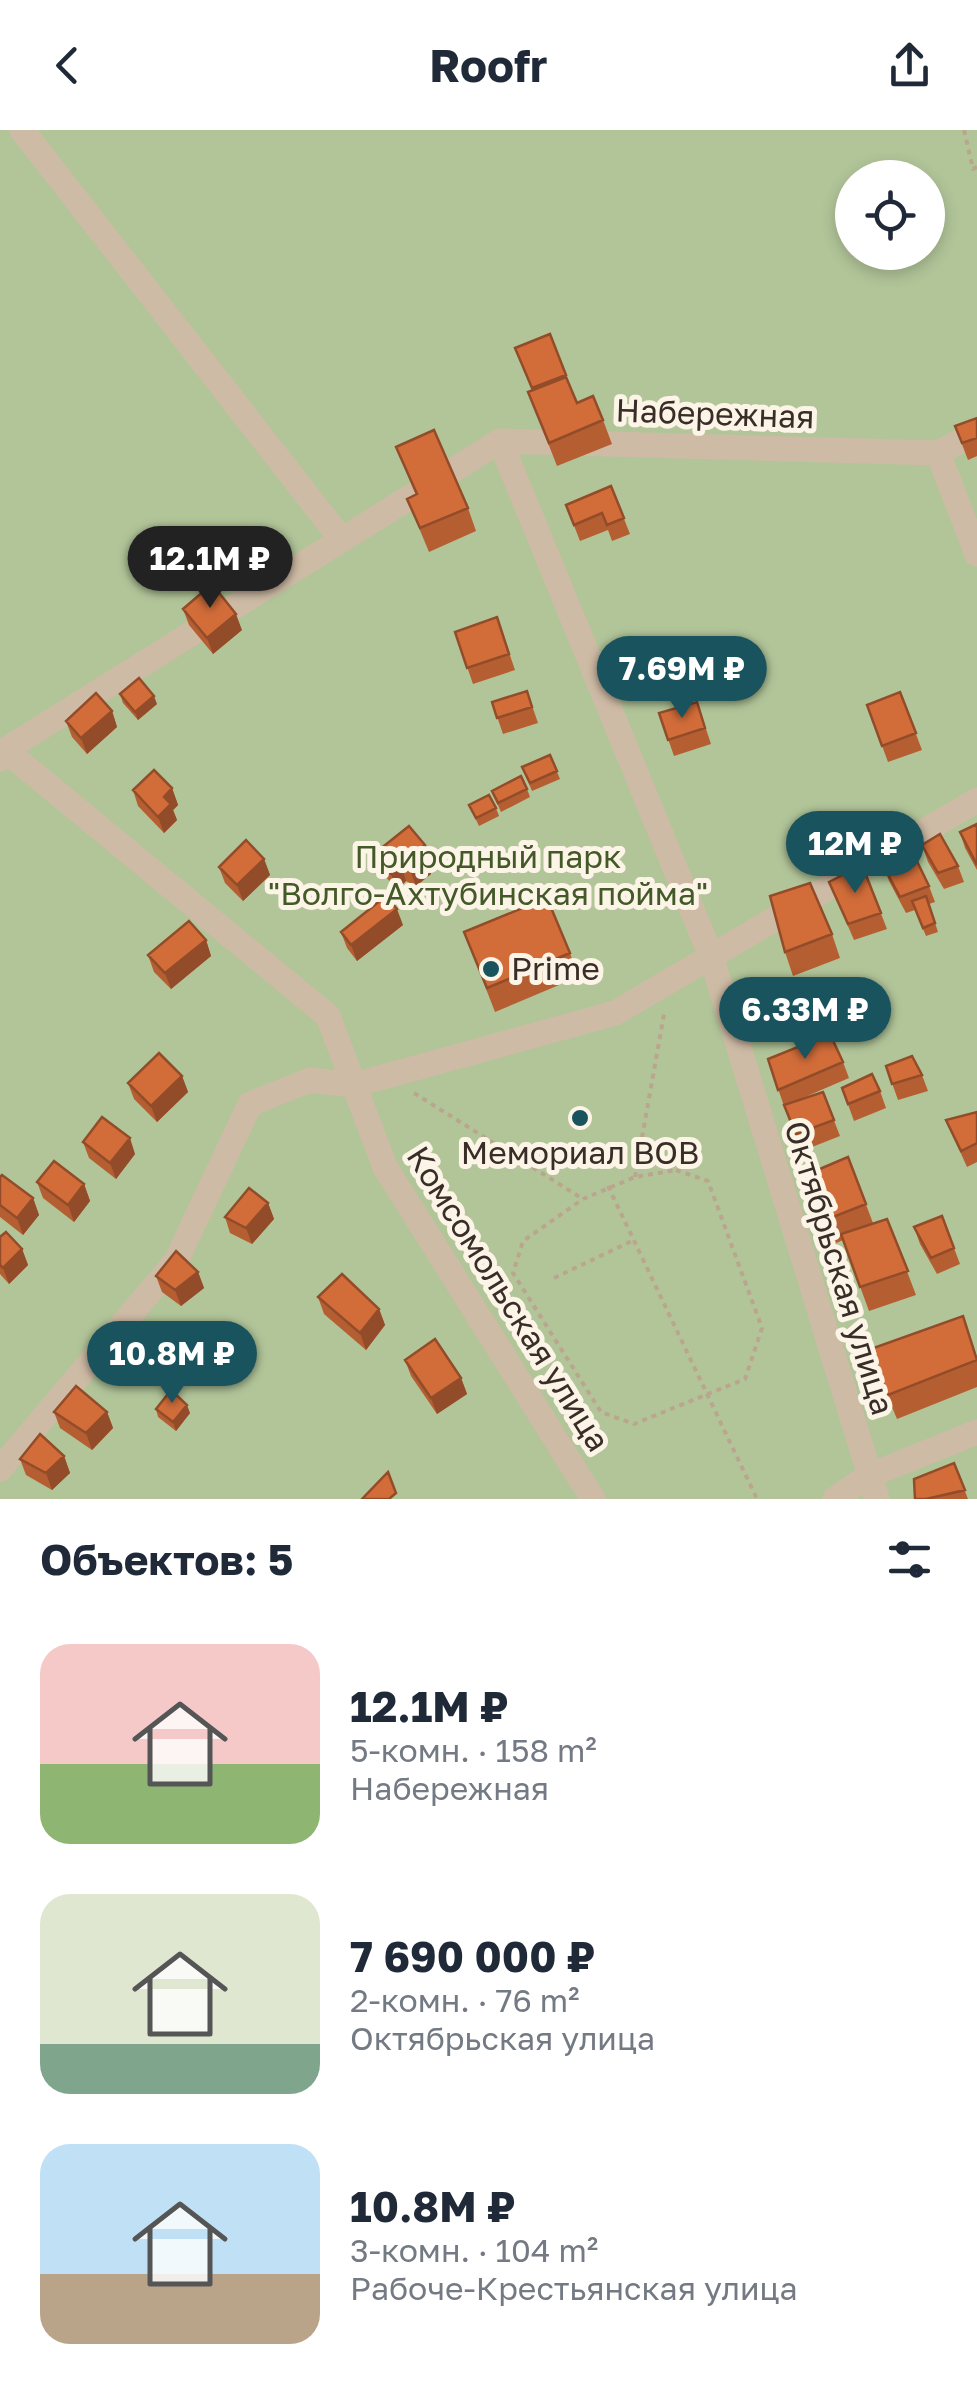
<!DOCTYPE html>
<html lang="ru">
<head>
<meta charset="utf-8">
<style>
  :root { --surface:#fff; --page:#f6f6f7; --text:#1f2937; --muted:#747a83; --accent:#18535e }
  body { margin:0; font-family:"Golos Text",sans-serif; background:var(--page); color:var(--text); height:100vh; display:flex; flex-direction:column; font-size:38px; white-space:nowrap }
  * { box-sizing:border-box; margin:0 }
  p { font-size:32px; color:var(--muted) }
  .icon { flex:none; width:55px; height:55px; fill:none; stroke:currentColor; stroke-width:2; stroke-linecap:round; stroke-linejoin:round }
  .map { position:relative; height:1369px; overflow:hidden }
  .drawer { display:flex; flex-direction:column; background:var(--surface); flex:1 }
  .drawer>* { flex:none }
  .controls { position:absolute; left:835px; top:30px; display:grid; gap:20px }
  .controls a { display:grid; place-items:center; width:110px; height:110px; border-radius:50%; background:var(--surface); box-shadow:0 5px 15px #0003; font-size:50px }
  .price { position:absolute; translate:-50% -85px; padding:0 22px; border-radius:35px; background:var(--accent); color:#fff; font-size:32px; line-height:65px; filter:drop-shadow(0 2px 5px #0008) }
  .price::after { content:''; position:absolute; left:50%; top:60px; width:30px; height:22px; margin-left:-15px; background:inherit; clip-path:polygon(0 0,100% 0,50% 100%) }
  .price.on { background:#222; color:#fff }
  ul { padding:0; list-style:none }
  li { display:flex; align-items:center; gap:30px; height:250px; padding:0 40px }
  li span { display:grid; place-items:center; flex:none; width:280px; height:200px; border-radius:30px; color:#555 }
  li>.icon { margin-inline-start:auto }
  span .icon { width:120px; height:120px; fill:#fffc; stroke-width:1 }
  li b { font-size:42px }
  h2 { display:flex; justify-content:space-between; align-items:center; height:120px; padding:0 40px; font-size:42px }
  header { display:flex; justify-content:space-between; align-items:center; height:130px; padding:0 40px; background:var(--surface); font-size:45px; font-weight:700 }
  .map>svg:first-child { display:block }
  .green { fill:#b2c599; fill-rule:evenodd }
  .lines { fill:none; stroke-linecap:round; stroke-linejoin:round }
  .path { stroke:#baa58f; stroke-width:4; stroke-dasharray:5 5; stroke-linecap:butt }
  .minor { stroke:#cebba5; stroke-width:25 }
  .wall { fill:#b55e32 }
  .shaded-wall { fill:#934c29 }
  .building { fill:#d26d3a; stroke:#934c29; stroke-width:2.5 }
  .poi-dot { fill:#18535e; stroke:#fbf4e7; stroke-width:4 }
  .labels { text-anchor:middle; stroke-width:10; stroke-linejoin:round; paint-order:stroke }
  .street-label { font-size:32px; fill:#392e27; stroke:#fbf4e7 }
  .park-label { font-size:32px; fill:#435928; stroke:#fbf4e7 }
  .poi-label { font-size:32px; fill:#392e27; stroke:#fbf4e7; text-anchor:start }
</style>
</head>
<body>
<header><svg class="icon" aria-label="back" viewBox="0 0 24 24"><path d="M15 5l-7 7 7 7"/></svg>Roofr<svg class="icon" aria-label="share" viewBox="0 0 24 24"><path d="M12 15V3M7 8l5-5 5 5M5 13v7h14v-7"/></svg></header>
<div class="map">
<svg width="977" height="1369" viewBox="0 0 977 1369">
  <rect width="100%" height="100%" fill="#f4eada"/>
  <path class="green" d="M0,0H977V1369H0ZM852,48H928V122H852Z"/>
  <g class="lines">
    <path class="path" d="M964,0L973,39L977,37
      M414,963L583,1069
      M676,1040L708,1051L762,1198L745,1249L634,1294L601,1282L513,1143L523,1111L583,1069L635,1047Z
      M635,1047L664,884
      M608,1056L757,1369
      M554,1148L634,1110"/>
    <path class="minor" d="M22,0L342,410
      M500,311L711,826L877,1369
      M938,323L977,424
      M5,620L328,886L385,1037L593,1369
      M0,629L5,620L500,311L938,323L977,302
      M0,1339L176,1131L250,974L310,950L354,955L615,883L977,670
      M835,1369L868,1346L977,1302"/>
  </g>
  <path class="wall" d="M550,204L577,273L603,290L612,314L557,336L528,262L532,261L515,218Z
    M977,288V326L968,330L955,296Z
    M396,317L468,378L476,401L429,422L407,369L416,365Z
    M611,356L630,404L612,411L608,400L580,411L566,375Z
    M183,479L242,500L213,524L189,495Z
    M497,487L515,540L473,554L455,502Z
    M527,561L538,593L503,604L492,572Z
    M900,562L922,620L888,632L867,575Z
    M120,564L157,574L138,590L123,573Z
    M697,572L711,614L674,626L659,583Z
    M112,581L117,597L87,624L72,607L66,591Z
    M550,625L560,649L532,661L522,637Z
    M172,658L178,675L173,680L177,690L164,703L138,676L133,660Z
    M527,659L530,667L501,682L492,661Z
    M469,675L496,678L499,686L479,696Z
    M977,694V740L965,718L960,702Z
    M425,715L431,731L428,734L431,744L416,756L406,751L397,760L380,740L374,724Z
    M922,715L958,736L964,752L944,759L928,732Z
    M264,729L270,745L243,771L225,753L219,737Z
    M862,735L887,799L854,810L829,752Z
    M883,735L929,756L935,772L929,774L938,802L926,806L915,780L906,783L889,751Z
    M403,795L357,831L347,818L341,802Z
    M464,802L570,823L578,847L495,882Z
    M832,804L840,828L793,846L785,822Z
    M206,810L211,826L171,859L154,842L148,825Z
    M768,929L843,932L849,948L798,970L823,962L840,1006L802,1021L789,991Z
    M886,936L922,945L928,961L898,970Z
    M182,946L188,962L157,992L134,969L128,953Z
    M842,958L880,961L886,978L854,991Z
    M977,982V1032L967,1037L946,990Z
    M83,1012L135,1024L116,1049L89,1028Z
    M848,1027L873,1093L887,1089L916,1165L869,1181L843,1110L832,1115L809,1071L801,1047Z
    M0,1047L33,1068L39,1085L23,1105L0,1087Z
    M37,1052L84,1054L90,1071L74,1092L43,1068Z
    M268,1073L274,1089L252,1114L230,1103L225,1087Z
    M942,1086L960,1134L937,1144L920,1114L914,1097Z
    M0,1107L22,1119L28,1135L9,1154L0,1144Z
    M198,1142L204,1158L181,1176L162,1162L156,1146Z
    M318,1167L379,1179L385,1195L366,1220L324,1184Z
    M868,1220L977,1228V1257L897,1289Z
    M405,1230L461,1248L467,1264L437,1284L411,1246Z
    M156,1279L190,1283L176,1301L158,1287Z
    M54,1282H107L113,1298L92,1320L60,1298Z
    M64,1326L70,1343L52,1360L26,1345L20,1329Z
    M954,1333L968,1369H915Z"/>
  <path class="shaded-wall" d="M236,484L242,500L213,524L207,508Z
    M154,566L157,574L138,590L135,582Z
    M112,581L117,597L87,624L81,608Z
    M172,658L178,675L173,680L177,690L164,703L158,687L164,667Z
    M425,715L431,731L428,734L431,744L416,756L410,740L419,720Z
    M264,729L270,745L243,771L237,755Z
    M401,735L406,751L397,760L391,744Z
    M397,779L403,795L357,831L351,815Z
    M206,810L211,826L171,859L165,843Z
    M182,946L188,962L157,992L151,976Z
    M130,1008L135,1024L116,1049L110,1033Z
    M84,1054L90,1071L74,1092L68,1075Z
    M33,1068L39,1085L23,1105L17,1088Z
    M268,1073L274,1089L252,1114L246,1098Z
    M22,1119L28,1135L9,1154L3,1138Z
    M198,1142L204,1158L181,1176L175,1160Z
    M379,1179L385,1195L366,1220L360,1203Z
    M461,1248L467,1264L437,1284L431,1268Z
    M187,1275L190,1283L176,1301L173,1292Z
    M107,1282L113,1298L92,1320L86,1303Z
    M64,1326L70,1343L52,1360L46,1343Z"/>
  <path class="building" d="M550,204L566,245L532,258L515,218Z
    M566,247L577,273L593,266L603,290L549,313L528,262Z
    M977,288V308L962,313L955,296Z
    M434,300L468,378L420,398L407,369L417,364L396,317Z
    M611,356L624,388L607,395L602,383L574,395L566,375Z
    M212,454L236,484L207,508L183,479Z
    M497,487L509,524L467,538L455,502Z
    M139,548L154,566L135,582L120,564Z
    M527,561L532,577L497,588L492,572Z
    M900,562L916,603L882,616L867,575Z
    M96,563L112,581L81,608L66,591Z
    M697,572L705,598L668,610L659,583Z
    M550,625L557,641L530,653L522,637Z
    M154,640L172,658L164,667L171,674L158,687L133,660Z
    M521,646L527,659L498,673L492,661Z
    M489,665L496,678L476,688L469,675Z
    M977,694V735L960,702Z
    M409,696L425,715L419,720L425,727L410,740L401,735L391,744L374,724Z
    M940,704L958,736L938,743L922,715Z
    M246,710L264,729L237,755L219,737Z
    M912,721L929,756L900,767L883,735Z
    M862,735L881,783L848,794L829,752Z
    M810,753L832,804L785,822L770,766Z
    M386,766L397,779L351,815L341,802Z
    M926,766L935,793L923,798L912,771Z
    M547,768L570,823L487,858L464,802Z
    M189,791L206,810L165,843L148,825Z
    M830,904L843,932L778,960L768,929Z
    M159,923L182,946L151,976L128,953Z
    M912,926L922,945L892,954L886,936Z
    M872,944L880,961L848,974L842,958Z
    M823,962L834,990L796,1004L784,975Z
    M977,982V1013L961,1021L946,990Z
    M102,987L130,1008L110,1033L83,1012Z
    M848,1027L866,1074L823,1091L801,1047Z
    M54,1031L84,1054L68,1075L37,1052Z
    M2,1045L33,1068L17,1088L0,1075V1047Z
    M249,1058L268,1073L246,1098L225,1087Z
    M942,1086L954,1118L931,1128L914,1097Z
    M887,1089L908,1141L860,1157L841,1104Z
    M6,1102L22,1119L3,1138L0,1135V1107Z
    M176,1121L198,1142L175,1160L156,1146Z
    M342,1144L379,1179L360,1203L318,1167Z
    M963,1186L977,1230L888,1265L868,1220Z
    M435,1209L461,1248L431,1268L405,1230Z
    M76,1256L107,1282L86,1303L54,1282Z
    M171,1260L187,1275L173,1292L156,1279Z
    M40,1304L64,1326L46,1343L20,1329Z
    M954,1333L965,1360L926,1369H915L914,1349Z
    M388,1342L396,1363L389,1369H362Z"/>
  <g class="poi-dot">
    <circle cx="491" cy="839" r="10"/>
    <circle cx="580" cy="988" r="10"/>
  </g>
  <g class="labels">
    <g class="street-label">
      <text transform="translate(715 284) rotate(2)" y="11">Набережная</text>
      <text transform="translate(839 1138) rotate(73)" y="11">Октябрьская улица</text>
      <text transform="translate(508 1169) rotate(58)" y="11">Комсомольская улица</text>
    </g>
    <g class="park-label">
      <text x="488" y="738">Природный парк<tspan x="488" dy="37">"Волго-Ахтубинская пойма"</tspan></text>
    </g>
    <g class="poi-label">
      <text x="511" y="850">Prime</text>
      <text x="580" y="1034" text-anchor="middle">Мемориал ВОВ</text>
    </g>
  </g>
</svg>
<div class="controls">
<a><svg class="icon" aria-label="locate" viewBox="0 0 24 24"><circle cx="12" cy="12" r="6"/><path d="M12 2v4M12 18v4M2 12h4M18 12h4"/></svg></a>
</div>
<b class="price on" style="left:210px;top:481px">12.1M ₽</b>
<b class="price" style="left:682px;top:591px">7.69M ₽</b>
<b class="price" style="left:855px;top:766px">12M ₽</b>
<b class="price" style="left:805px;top:932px">6.33M ₽</b>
<b class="price" style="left:172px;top:1276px">10.8M ₽</b>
</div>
<section class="drawer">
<h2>Объектов: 5<svg class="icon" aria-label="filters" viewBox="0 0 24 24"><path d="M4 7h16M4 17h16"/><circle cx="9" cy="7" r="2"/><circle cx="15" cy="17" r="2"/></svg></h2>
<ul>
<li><span style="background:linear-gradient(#f6c9c9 60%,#8fb573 0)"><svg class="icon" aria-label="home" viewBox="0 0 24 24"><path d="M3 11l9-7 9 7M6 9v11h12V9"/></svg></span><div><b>12.1M ₽</b><p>5-комн. · 158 m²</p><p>Набережная</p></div></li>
<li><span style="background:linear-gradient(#dfe7d0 75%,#7fa58c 0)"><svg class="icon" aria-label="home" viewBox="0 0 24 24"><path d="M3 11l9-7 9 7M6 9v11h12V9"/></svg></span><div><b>7 690 000 ₽</b><p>2-комн. · 76 m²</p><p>Октябрьская улица</p></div></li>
<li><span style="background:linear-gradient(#bfe0f5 65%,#b9a48a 0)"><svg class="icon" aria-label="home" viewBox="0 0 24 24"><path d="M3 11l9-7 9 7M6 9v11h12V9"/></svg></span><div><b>10.8M ₽</b><p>3-комн. · 104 m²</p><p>Рабоче-Крестьянская улица</p></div></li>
</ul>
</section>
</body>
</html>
